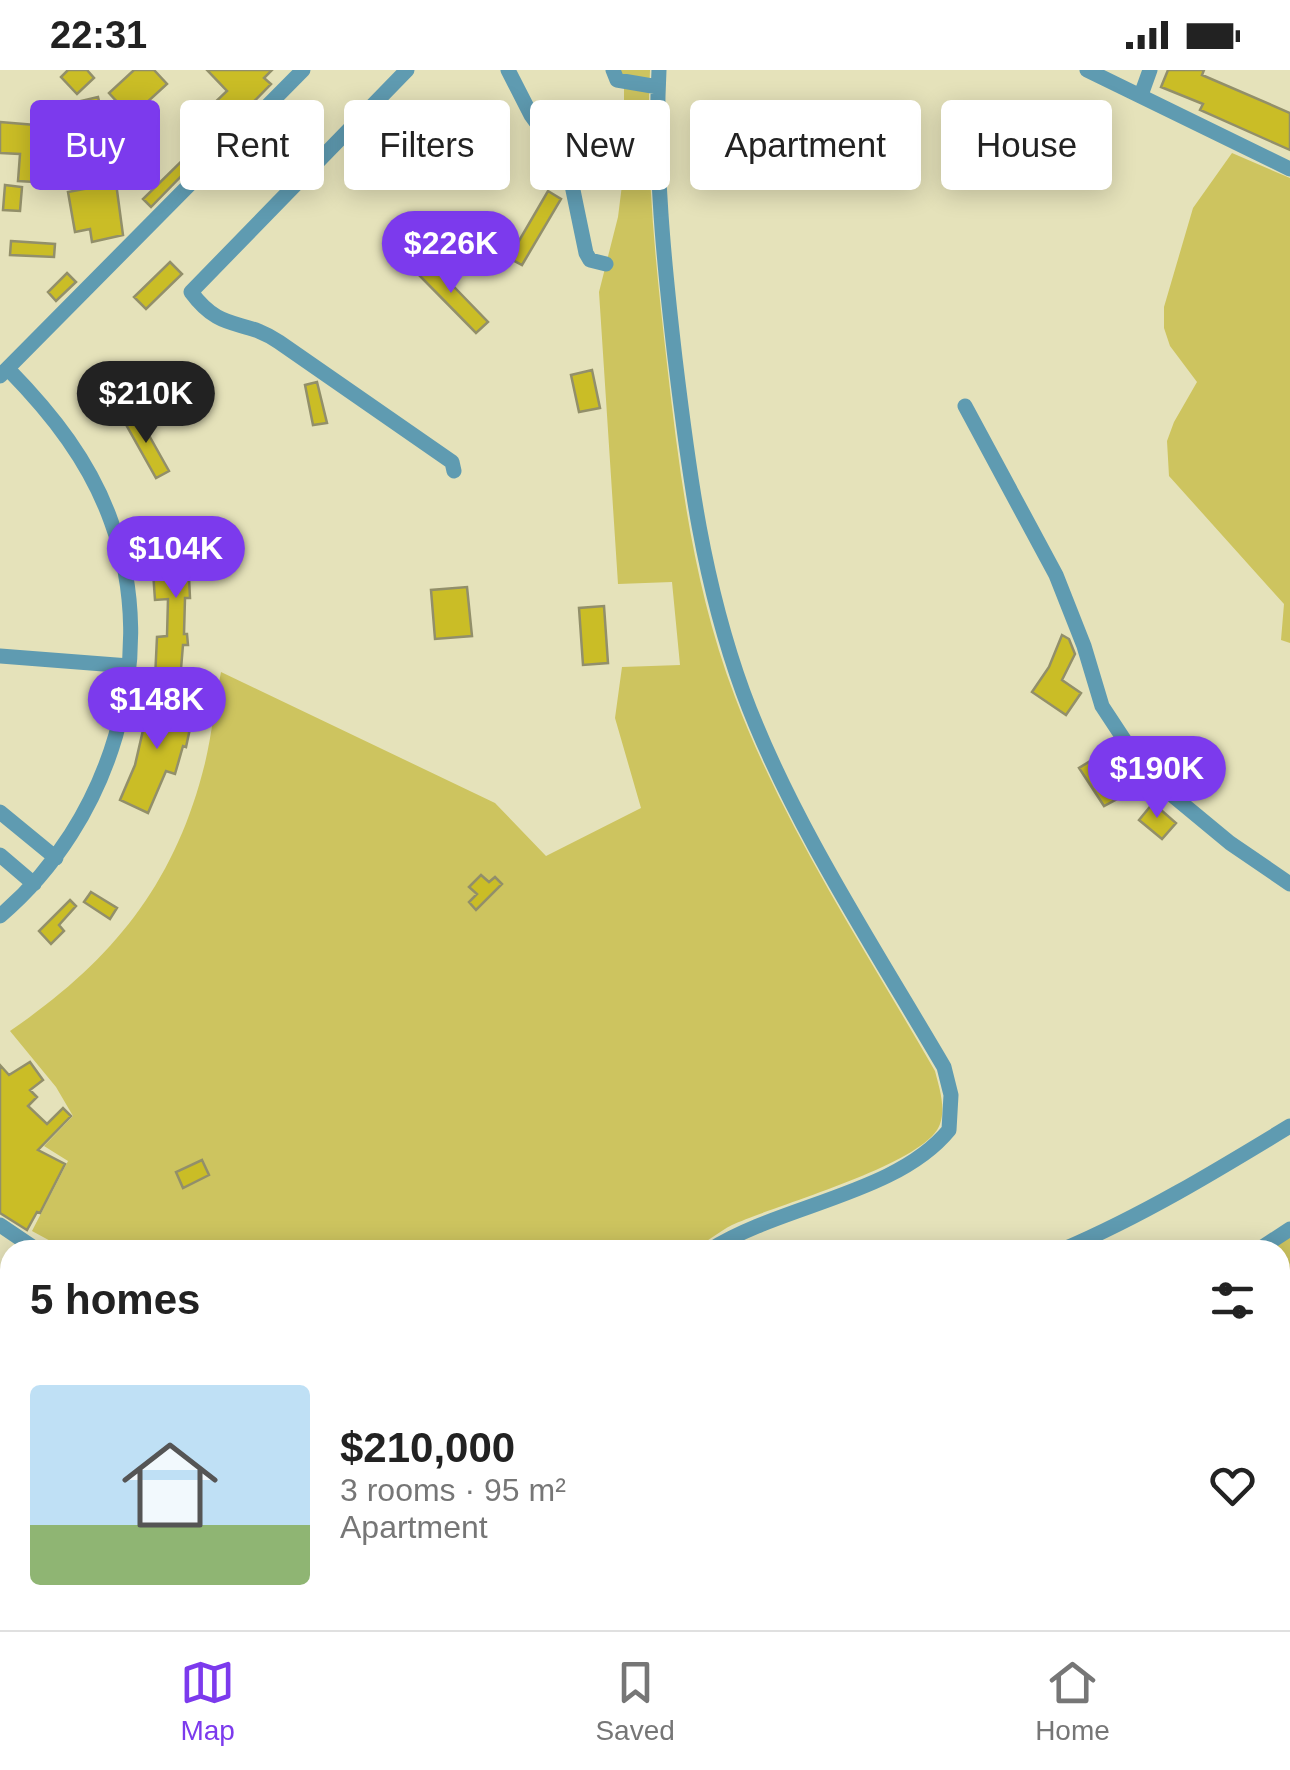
<!DOCTYPE html>
<html lang="en">
<head>
<meta charset="utf-8">
<style>
  :root { --surface:#fff; --page:#f2f2f2; --text:#222; --muted:#767676; --line:#e0e0e0; --accent:#7c3aed }
  body { margin:0; font-family:Helvetica,sans-serif; background:var(--page); color:var(--text); height:100vh; display:flex; flex-direction:column; font-size:38px; white-space:nowrap }
  * { box-sizing:border-box; margin:0 }
  p { font-size:32px; color:var(--muted) }
  .icon { flex:none; width:55px; height:55px; fill:none; stroke:currentColor; stroke-width:2; stroke-linecap:round; stroke-linejoin:round }
  .map { position:relative; flex:1; overflow:hidden }
  .side { position:absolute; left:0px; top:1170px; width:1290px; height:390px; display:flex; flex-direction:column; background:var(--surface); border-radius:30px 30px 0 0; box-shadow:0 5px 25px #0003 }
  .side>* { flex:none }
  .top-card { position:absolute; left:30px; top:30px; width:1230px; height:90px; display:flex; gap:20px }
  .price { position:absolute; translate:-50% -85px; padding:0 22px; border-radius:35px; background:var(--accent); color:#fff; font-size:32px; line-height:65px; filter:drop-shadow(0 2px 5px #0008) }
  .price::after { content:''; position:absolute; left:50%; top:60px; width:30px; height:22px; margin-left:-15px; background:inherit; clip-path:polygon(0 0,100% 0,50% 100%) }
  .price.on { background:#222; color:#fff }
  ul { padding:0; list-style:none }
  li { display:flex; align-items:center; gap:30px; height:250px; padding:0 30px }
  li span { display:grid; place-items:center; flex:none; width:280px; height:200px; border-radius:10px; color:#555 }
  li>.icon { margin-inline-start:auto }
  span .icon { width:120px; height:120px; fill:#fffc; stroke-width:1 }
  li b { font-size:42px }
  h2 { display:flex; justify-content:space-between; align-items:center; height:120px; padding:0 30px; font-size:42px }
  .chip { padding:0 35px; border-radius:10px; background:var(--surface); box-shadow:0 5px 25px #0003; font-size:35px; line-height:90px }
  .chip.on { background:var(--accent); color:#fff }
  .status { display:flex; justify-content:space-between; align-items:center; height:70px; padding:0 50px; background:var(--surface); direction:ltr }
  .status svg { height:28px; fill:currentColor }
  .dock { display:flex; justify-content:space-around; align-items:center; height:140px; border-top:2px solid var(--line); background:var(--surface); font-size:28px; color:var(--muted) }
  .dock a { display:grid; justify-items:center; gap:5px }
  .dock .on { color:var(--accent) }
  .map>svg:first-child { display:block }
  .green { fill:#cdc45f }
  .building { fill:#cabd26; stroke:#928f6a; stroke-width:2.5 }
  .lines { fill:none; stroke-linecap:round; stroke-linejoin:round }
  .path { stroke:#88866b; stroke-width:2.5; stroke-dasharray:8 5; stroke-linecap:butt }
  .minor { stroke:#5f9bb1; stroke-width:15 }
</style>
</head>
<body>
<div class="status"><b>22:31</b><svg viewBox="0 0 49 12"><path d="M0 12V9h3v3zM5 12V6h3v6zM10 12V3h3v9zM15 12V0h3v12zM26 1h20v11H26zM47 4h2v5h-2z"/></svg></div>
<div class="map">
<svg width="1290" height="1560" viewBox="0 0 1290 1560">
  <rect width="100%" height="100%" fill="#e5e2ba"/>
  <path class="green" d="M619,0H650C645,98 656,197 667,294C680,408 694,519 735,627C785,759 865,879 935,1001C939,1017 946,1037 940,1054C927,1094 772,1136 732,1155C718,1162 706,1173 692,1180H67L32,1161L68,1091L44,1076L73,1046L56,1017L10,961C111,892 175,815 205,693C212,664 215,632 221,602L495,733L546,786L641,738L615,648L622,597L680,595L672,512L618,514L599,222L618,147L624,99V13Z
    M1232,83L1290,108V573L1281,570L1284,534L1169,406L1167,371L1174,352L1197,312L1170,276L1164,258V237L1193,138Z
    M1290,1159V1531L1280,1524V1180H1258Z
    M620,1550H1165L1164,1560H629Z"/>
  <path class="building" d="M68,0H87L94,8L77,24L61,7Z
    M134,0H154L167,14L131,47L109,23Z
    M207,0H272L264,8L271,14L151,137L143,129L194,79L190,75L221,48L210,37L227,21Z
    M1168,0H1204L1202,5L1290,43V80L1200,40L1203,34L1161,17Z
    M98,27L112,83L123,165L92,172L90,159L75,162L68,122L84,119L80,91L74,92L60,36Z
    M0,52L47,56L45,88L55,89L54,113L18,111L20,84L0,83Z
    M5,115L22,117L20,141L3,140Z
    M548,121L561,129L522,195L509,188Z
    M11,171L55,174L54,187L10,185Z
    M427,189L488,252L476,263L415,201Z
    M170,192L182,204L146,239L134,227Z
    M67,203L76,212L56,231L48,222Z
    M592,300L600,338L579,342L571,305Z
    M317,312L327,353L313,355L305,315Z
    M137,344L169,401L156,408L124,351Z
    M193,449L206,505L189,507L190,528H185L184,564H187L188,575H183L180,611L155,609L157,567L167,566L168,529L155,530L153,501H159L156,482L190,478L182,451Z
    M467,517L472,566L435,569L431,520Z
    M604,536L608,593L583,595L579,538Z
    M1062,565L1069,569L1075,584L1062,610L1081,623L1066,645L1032,622L1049,597Z
    M150,630L194,640L186,677L183,676L175,704L166,701L148,743L120,730L135,695Z
    M1095,688L1119,728L1104,736L1079,698Z
    M1153,733L1176,753L1162,769L1139,750Z
    M481,805L489,812L495,807L502,814L476,840L469,832L477,824L469,817Z
    M91,822L117,838L110,849L84,832Z
    M70,830L76,836L59,855L64,861L51,874L39,861Z
    M30,992L43,1010L30,1020L37,1027L28,1036L47,1054L63,1038L71,1046L38,1080L65,1094L40,1143L37,1142L27,1160L0,1143V995L9,1005Z
    M202,1090L209,1105L183,1118L176,1102Z"/>
  <g class="lines">
    <path class="path" d="M1280,1323L1290,1334
      M1280,1437L1290,1447
      M1006,1550L1015,1560"/>
    <path class="minor" d="M407,0L191,222C222,264 243,247 279,272L452,392L454,401
      M508,0L531,45L568,96L586,183L590,190L606,194
      M613,0L617,10L658,17
      M659,0C654,96 664,193 675,288C689,404 703,512 743,622C790,750 875,879 944,997L951,1025L949,1060C897,1124 780,1135 710,1180
      M1087,0L1290,99
      M1141,25L1150,0
      M0,306L303,0
      M965,336L1056,505L1084,576L1102,636L1127,674L1172,725L1230,773L1290,814
      M0,586L129,596
      M0,742L56,788
      M0,785L34,814
      M0,846C110,753 162,588 111,451C90,392 52,344 9,300
      M0,1155L37,1180
      M1062,1180C1142,1146 1216,1101 1290,1056
      M1258,1180L1290,1159
      M1280,1524L1290,1531
      M620,1550L629,1560
      M912,1550L920,1560
      M1092,1550L1118,1560
      M1219,1550V1560
      M789,1560L799,1550
      M1051,1560L1082,1550
      M1119,1560L1144,1550
      M1164,1560L1165,1550"/>
  </g>
</svg>
<b class="price" style="left:451px;top:226px">$226K</b>
<b class="price on" style="left:146px;top:376px">$210K</b>
<b class="price" style="left:176px;top:531px">$104K</b>
<b class="price" style="left:157px;top:682px">$148K</b>
<b class="price" style="left:1157px;top:751px">$190K</b>
<div class="top-card">
<a class="chip on">Buy</a>
<a class="chip">Rent</a>
<a class="chip">Filters</a>
<a class="chip">New</a>
<a class="chip">Apartment</a>
<a class="chip">House</a>
</div>
<section class="side">
<h2>5 homes<svg class="icon" aria-label="filters" viewBox="0 0 24 24"><path d="M4 7h16M4 17h16"/><circle cx="9" cy="7" r="2"/><circle cx="15" cy="17" r="2"/></svg></h2>
<ul>
<li><span style="background:linear-gradient(#bfe0f5 70%,#8fb573 0)"><svg class="icon" aria-label="home" viewBox="0 0 24 24"><path d="M3 11l9-7 9 7M6 9v11h12V9"/></svg></span><div><b>$210,000</b><p>3 rooms · 95 m²</p><p>Apartment</p></div><svg class="icon" aria-label="heart" viewBox="0 0 24 24"><path d="M12 20l-8-8c-3-5 5-10 8-4 3-6 11-1 8 4z"/></svg></li>
</ul>
</section>
</div>
<nav class="dock">
<a class="on"><svg class="icon" aria-label="map" viewBox="0 0 24 24"><path d="M3 6l6-2 6 2 6-2v14l-6 2-6-2-6 2zM9 4v14M15 6v14"/></svg>Map</a>
<a><svg class="icon" aria-label="saved" viewBox="0 0 24 24"><path d="M7 4h10v16l-5-4-5 4z"/></svg>Saved</a>
<a><svg class="icon" aria-label="home" viewBox="0 0 24 24"><path d="M3 11l9-7 9 7M6 9v11h12V9"/></svg>Home</a>
</nav>
</body>
</html>
